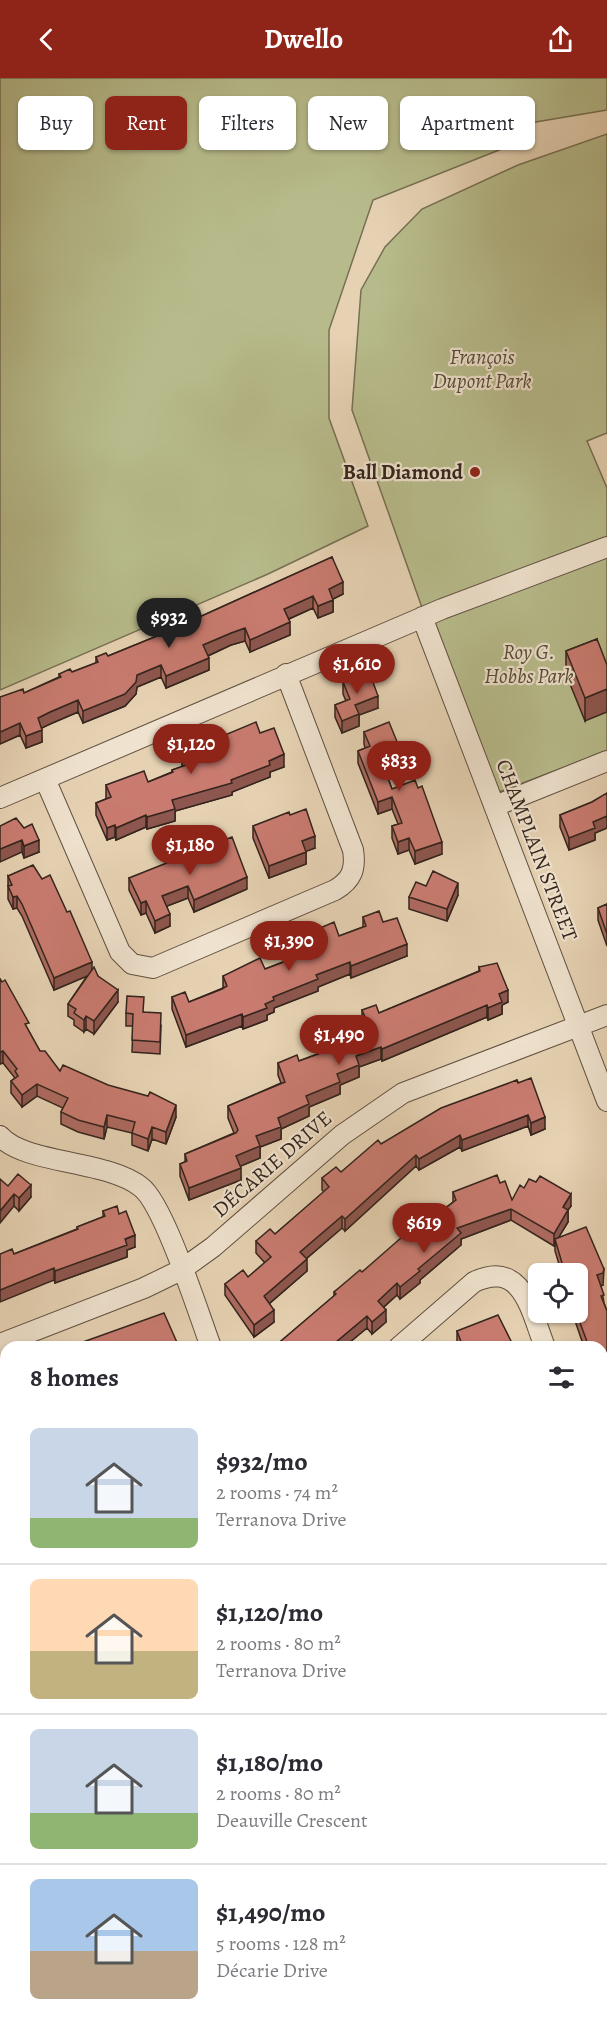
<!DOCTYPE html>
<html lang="en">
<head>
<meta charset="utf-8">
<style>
  :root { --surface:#fff; --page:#f7f7f7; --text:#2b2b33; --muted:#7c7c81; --line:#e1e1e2; --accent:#8f2418 }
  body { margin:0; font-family:Alegreya,serif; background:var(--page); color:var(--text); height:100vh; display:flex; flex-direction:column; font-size:22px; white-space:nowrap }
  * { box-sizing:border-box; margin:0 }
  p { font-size:20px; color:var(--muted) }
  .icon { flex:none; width:33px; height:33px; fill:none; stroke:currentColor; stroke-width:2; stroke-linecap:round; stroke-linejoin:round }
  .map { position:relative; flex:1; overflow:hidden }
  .side { position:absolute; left:0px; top:1263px; width:608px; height:686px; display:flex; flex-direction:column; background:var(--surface); border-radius:18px 18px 0 0; box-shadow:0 2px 4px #0004 }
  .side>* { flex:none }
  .top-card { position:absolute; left:18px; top:18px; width:572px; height:54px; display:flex; gap:12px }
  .buttons { position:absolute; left:528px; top:1185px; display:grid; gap:12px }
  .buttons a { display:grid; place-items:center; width:60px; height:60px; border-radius:9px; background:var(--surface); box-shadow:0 2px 4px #0004; font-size:30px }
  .price { position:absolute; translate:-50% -51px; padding:0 14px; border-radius:21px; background:var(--accent); color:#fff; font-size:20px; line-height:39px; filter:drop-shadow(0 2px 3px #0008) }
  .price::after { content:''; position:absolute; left:50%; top:36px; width:18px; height:14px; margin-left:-9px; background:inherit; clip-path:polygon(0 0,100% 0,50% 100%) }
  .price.selected { background:#222; color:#fff }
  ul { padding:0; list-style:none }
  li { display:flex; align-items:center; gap:18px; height:150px; padding:0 30px }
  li+li { border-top:2px solid var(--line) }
  li span { display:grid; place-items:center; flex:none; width:168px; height:120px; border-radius:9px; color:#555 }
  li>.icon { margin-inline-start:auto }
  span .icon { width:72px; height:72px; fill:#fffc; stroke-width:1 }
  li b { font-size:26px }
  h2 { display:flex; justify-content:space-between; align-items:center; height:72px; padding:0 30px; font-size:26px }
  .pill { padding:0 21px; border-radius:9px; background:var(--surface); box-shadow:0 2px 4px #0004; font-size:21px; line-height:54px }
  .pill.selected { background:var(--accent); color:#fff }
  header { display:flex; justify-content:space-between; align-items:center; height:78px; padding:0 30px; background:var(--accent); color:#fff; font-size:27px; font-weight:600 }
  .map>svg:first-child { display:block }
  .green { fill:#b7bb8b; stroke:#767054; stroke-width:1.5 }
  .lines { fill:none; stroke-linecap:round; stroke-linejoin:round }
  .minor-casing { stroke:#605042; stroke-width:22 }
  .major-casing { stroke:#34241d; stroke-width:27 }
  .minor { stroke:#efe2ce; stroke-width:20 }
  .major { stroke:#e6d2b3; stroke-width:24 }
  .wall { fill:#ad6a60; stroke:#34241d; stroke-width:1.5 }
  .shaded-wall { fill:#8d564e; stroke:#34241d; stroke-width:1.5 }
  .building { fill:#c97b70; stroke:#34241d; stroke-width:1.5 }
  .poi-dot { fill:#8f2418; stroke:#efe2ce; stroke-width:2 }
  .labels { text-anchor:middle; stroke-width:4.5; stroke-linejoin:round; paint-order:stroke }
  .park-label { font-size:21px; font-style:italic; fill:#554a38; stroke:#efe2ce }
  .poi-label { font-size:21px; font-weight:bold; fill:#34241d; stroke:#efe2ce; text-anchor:end }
  .street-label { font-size:21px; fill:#34241d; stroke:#efe2ce }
</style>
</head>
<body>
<header><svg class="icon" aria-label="back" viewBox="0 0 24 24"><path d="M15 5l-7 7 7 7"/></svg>Dwello<svg class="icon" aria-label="share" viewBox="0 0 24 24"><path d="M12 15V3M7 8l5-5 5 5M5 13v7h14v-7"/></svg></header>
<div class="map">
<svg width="607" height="1948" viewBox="0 0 607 1948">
  <rect width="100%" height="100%" fill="#e6d2b3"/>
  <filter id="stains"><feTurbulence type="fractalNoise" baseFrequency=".00333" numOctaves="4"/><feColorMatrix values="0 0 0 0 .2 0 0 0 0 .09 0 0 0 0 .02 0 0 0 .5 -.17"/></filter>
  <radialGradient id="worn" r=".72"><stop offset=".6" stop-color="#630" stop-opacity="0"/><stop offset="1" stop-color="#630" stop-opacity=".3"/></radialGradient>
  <path class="green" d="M0,0H607V32L524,46L504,70L373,122L329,252V340L368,448L268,496L0,612Z
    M607,56V355L587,363L607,410V466L425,538L352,332L361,212L385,169L422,131L518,87Z
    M607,474V673L496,715L427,545Z
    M0,1660L6,1671V1775L0,1779Z"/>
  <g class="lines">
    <defs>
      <path id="minor" d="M422,539L607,1023
        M45,701L120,874L132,886L153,890L335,812C352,802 356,791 353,772L286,596
        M0,720L442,531L607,469
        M495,728L607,683
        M0,1058C24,1086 108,1082 141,1109C164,1126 199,1237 211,1269
        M0,1266L144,1210L181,1192L213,1169L342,1057L403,1015L607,937
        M399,1269L474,1204C523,1181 531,1234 545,1269
        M0,1284L6,1300
        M602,1422V1428
        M602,1813L607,1828
        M372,1942L373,1948"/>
      <path id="major" d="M602,1596L607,1593
        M0,1897L6,1894"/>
    </defs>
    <use href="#minor" class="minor-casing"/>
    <use href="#major" class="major-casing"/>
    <use href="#minor" class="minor"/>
    <use href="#major" class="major"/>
  </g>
  <path class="wall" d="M332,479L343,516L333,521V534L318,540L313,530L289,541L290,557L250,574L245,563L231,567L208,578L209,592L166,610L161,599L137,609L136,616L125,628L83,645L78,634L50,646L41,650L42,664L26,670L20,657L0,666V619L24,615L59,599V596L72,594L96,585V579L108,578L162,556Z
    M597,561L585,643L566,596V573Z
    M343,604L378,630L359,637V648L342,655L335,639V627L346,623L343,616Z
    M364,654L400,683L384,690L392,711L442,776L415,786L409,772L398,776L392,760V748L398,746L392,731L378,736L358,685V673L365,670L364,666Z
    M260,655L284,689L270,694V699L232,714V717L175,733V743L147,751L146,749L116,762L115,759L107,762L96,737V725L106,721V707L148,704L172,694V692L182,689V675Z
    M607,715V750L595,755V762L569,772L560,749V737L592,724Z
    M290,737L315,770L306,773V786L269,800L253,760V748Z
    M0,748L39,774L24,780L22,774Z
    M8,798L98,898L118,924L94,956L86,951L84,954L74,947V942L68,938V926L87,898L54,912L22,838L17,830L13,831L8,821Z
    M129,800L247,811L194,834L188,820L167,828L170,848L155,855L146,835L141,837L129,812Z
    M426,808L458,817L447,843L409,831V819Z
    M607,826V868L598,842V830Z
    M363,839L383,844L407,878L351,900L350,896L318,909V913L274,930V934L267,937V942L243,951L242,948L186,969L172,931V919L189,924L223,910V898L265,891L288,882V879L299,875L298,862L318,855V851L339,858L363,849Z
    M479,889L508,924L502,927V936L488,942L487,939L382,983L381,981L359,989V999L340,1007V1016L309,1029V1038L281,1051V1061L260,1069V1080L240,1088L241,1102L189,1122L180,1098V1086L185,1084V1076L234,1055L228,1040V1028L281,1005L278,997V985L299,983L338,968L337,964V952L362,940V932L379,935L479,893Z
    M0,901L40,973L60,993L176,1039L166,1066L152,1061L148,1073L132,1067V1055L107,1049L104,1061L78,1054L61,1046V1034L63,1030L37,1018L22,1029L11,1015V1003L15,1000L3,985L0,986Z
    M144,934L161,947L160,976L132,974L133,948H126V935Z
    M517,1002L545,1051L531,1057L528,1048L462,1073L460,1069L419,1092L416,1088L345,1153L342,1150L306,1181L307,1193L269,1226L274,1244L254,1259L225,1217V1206L248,1199L265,1185L256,1175V1163L275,1156L324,1114L322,1112V1100L341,1094L381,1066Z
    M500,1105L512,1122L524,1110L571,1128L568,1132V1144L558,1160L603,1207L601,1208L604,1225L607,1233V1331L602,1316V1269H584L572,1234H578V1196H562L555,1173V1165L554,1168L511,1142L461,1161V1167L420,1202V1205L400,1221L397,1217L384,1229L386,1244L372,1256L367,1250L344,1269H274L334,1218V1214L362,1194L453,1124V1114Z
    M8,1108L31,1119L19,1133L14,1128Z
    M103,1133L119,1136L135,1169L127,1172V1179L55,1205L54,1202L14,1176L77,1151V1149L103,1139Z
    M457,1253L512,1269H458L457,1265Z
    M0,1380L6,1414V1593L0,1577Z
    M53,1942H84L77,1946L78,1948H53Z
    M122,1942H158L161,1948H125Z"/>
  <path class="shaded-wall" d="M343,504V516L329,523V511Z
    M313,518V530L284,543V531Z
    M333,522V534L318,540V528Z
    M290,544V557L250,574V562Z
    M245,550V563L231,567L203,580V567L231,555Z
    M209,580V592L166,610V598Z
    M161,587V599L137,609L136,616L125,628L83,645V633L137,597Z
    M607,611V634L585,643V620Z
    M378,618V630L359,637V648L342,655V643L355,627Z
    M78,622V634L50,646L38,652V640L50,634Z
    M20,645V657L0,666V654Z
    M42,652V664L26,670V658Z
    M400,671V683L380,691V679Z
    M284,676V689L270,694V699L232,714V717L175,733V743L147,751V739L172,722L231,702L269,683Z
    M392,719V731L378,736V724Z
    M146,737V749L116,762V750Z
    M607,738V750L595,755V762L569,772V760L593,744Z
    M115,747V759L107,762V750Z
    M315,758V770L302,775V763Z
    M409,760V772L398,776V764Z
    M22,762V774L0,784V771Z
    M39,762V774L24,780V768Z
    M442,764V776L415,786V773Z
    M306,774V786L269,800V788Z
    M247,799V811L194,834V822Z
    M458,805V817L447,843V831Z
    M188,808V820L162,830V818Z
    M17,818V830L13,831V819Z
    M146,823V835L141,837V825Z
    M170,836V848L155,855V843Z
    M407,866V878L351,900V888Z
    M92,884V896L54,912V900Z
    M350,884V896L318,909V913L274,930V934L267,937V942L243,951V939L265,926L273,919L316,897Z
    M118,912V924L94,956V943Z
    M508,912V924L502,927V936L488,942V930L499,916Z
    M487,927V939L382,983V971Z
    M242,936V948L186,969V957Z
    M86,938V951L84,954V942Z
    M381,969V981L359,989V999L340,1007V1016L309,1029V1038L281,1051V1061L260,1069V1080L236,1090V1078L256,1058L306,1018L337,996L356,978Z
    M3,973V985L0,986V974Z
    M37,1006V1018L22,1029V1017Z
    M176,1027V1039L166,1066V1054Z
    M107,1037V1049L104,1061V1049Z
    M528,1037V1048L462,1073V1062Z
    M545,1039V1051L531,1057V1045Z
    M152,1049V1061L148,1073V1061Z
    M460,1057V1069L419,1092V1081Z
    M416,1077V1088L345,1153V1141Z
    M241,1090V1102L189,1122V1110Z
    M31,1107V1119L19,1133V1120Z
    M14,1116V1128L0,1145V1133Z
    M571,1116V1128L568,1132V1144L556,1164L555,1161V1165L554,1168V1156L563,1129Z
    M511,1131V1142L461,1161V1167L420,1202V1205L400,1221V1209L457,1150Z
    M342,1138V1150L300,1186V1174Z
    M135,1157V1169L127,1172V1179L55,1205V1193Z
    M307,1181V1193L264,1230V1218Z
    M54,1190V1202L0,1224V1212Z
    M604,1191L603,1207L597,1209V1197Z
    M397,1205V1217L378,1234V1223Z
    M274,1232V1244L254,1259V1247Z
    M386,1232V1244L372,1256V1244Z
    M367,1238V1250L344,1269H330Z
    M472,1265V1269H463Z
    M604,1509L607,1512V1524L602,1527V1510Z
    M6,1829V1841L0,1844V1832Z
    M72,1942H84L73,1948Z"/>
  <path class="building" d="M332,479L343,504L329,511L333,522L318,528L313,518L284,531L290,544L250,562L245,550L231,555L203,567L209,580L166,598L161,587L137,597L136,604L125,616L83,633L78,622L50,634L38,640L42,652L26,658L20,645L0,654V619L23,611L24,615L61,599L59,596L70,591L72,594L98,584L96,579L106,575L108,578L162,556Z
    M597,561L607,587V611L585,620L566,573Z
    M369,593L378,618L355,627L359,636L342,643L335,627L350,621L343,604Z
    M256,644L260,655L274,650L284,676L269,683L270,687L231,702L232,705L172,722L175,731L147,739L146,737L116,750L115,747L107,750L96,725L111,719L106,707L144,693L148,704L173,694L172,692L186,687L182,675Z
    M389,644L400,671L380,679L392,711L415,702L418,710L422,708L442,764L415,773L409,760L398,764L392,748L402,745L392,719L378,724L358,673L370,668L364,654Z
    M607,715V738L593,744L595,750L569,760L560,737L592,724Z
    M306,731L315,758L302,763L306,774L269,788L253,748L289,734L290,737Z
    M16,740L24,750L32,746L39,762L24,768L22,762L0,771V748Z
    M232,759L247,799L194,822L188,808L162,818L170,836L155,843L146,823L141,825L129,800Z
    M33,787L42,801L50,797L67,834L70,833L92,884L54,900L22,826L17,818L13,819L8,808L12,807L8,798Z
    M433,793L458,805L447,831L409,819L416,804L426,808Z
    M607,826V856L598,830Z
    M379,833L383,844L397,840L407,866L351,888L350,884L316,897L318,901L273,919L274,922L265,926L267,930L243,939L242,936L186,957L172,919L185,914L189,924L222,911L227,908L223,898L260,880L265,891L289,882L288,879L303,874L298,862L319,854L318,851L334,844L339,858L366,848L363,839Z
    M497,885L508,912L499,916L502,924L488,930L487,927L382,971L381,969L356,978L359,987L337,996L340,1004L306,1018L309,1026L278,1040L281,1049L256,1058L260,1068L236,1078L241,1090L189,1110L180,1086L187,1083L185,1076L236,1055L238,1052L228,1028L285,1004L278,985L297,977L299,983L343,967L337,952L365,939L362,932L376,927L379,935L480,893L479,889Z
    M94,889L98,898L118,912L94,943L86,938L84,942L74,935L76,931L68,926Z
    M0,901L2,904L5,902L29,945L25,946L40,973H45L60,993L63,987L108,1007L148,1018L150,1014L176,1027L166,1054L152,1049L148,1061L132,1055L135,1044L107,1037L104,1049L78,1042L61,1034L68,1020L37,1006L22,1017L11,1003L18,998L15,993L17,991L3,973L0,974Z
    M127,918L144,919L143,934L161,935L160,964L132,962L133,936L126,935Z
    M531,1000L545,1039L531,1045L528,1037L462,1062L460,1057L419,1081L416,1077L345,1141L342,1138L300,1174L307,1181L264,1218L274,1232L254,1247L225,1206L243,1192L248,1199L271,1179L256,1163L270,1151L275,1156L329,1109L322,1100L336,1089L341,1094L378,1062L381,1066L441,1030L517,1002L518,1005Z
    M18,1096L31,1107L19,1120L14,1116L0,1133V1101L8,1108Z
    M497,1097L500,1105L505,1103L512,1122L520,1107L524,1110L529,1101L536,1104L540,1098L571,1116L563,1129L568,1132L554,1156L511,1131L457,1150L461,1155L418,1191L420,1193L400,1209L397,1205L378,1223L386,1232L372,1244L367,1238L330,1269H274L336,1216L334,1214L360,1192L362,1194L434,1131L438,1136L456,1122L453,1114Z
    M117,1128L119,1136L126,1133L135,1157L125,1161L127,1167L55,1193L54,1190L0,1212V1176L12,1171L14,1176L78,1151L77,1149L105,1138L103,1133Z
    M586,1149L604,1191L603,1195L597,1197L604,1217L601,1218L607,1233V1319L602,1304V1269H589L576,1234H578V1196H568L567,1191L564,1192L555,1161Z
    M164,1235L179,1269H85L83,1264Z
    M498,1237L512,1265L510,1267V1269H473L472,1265L463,1269L457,1253Z
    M0,1380L6,1414V1581L0,1565Z
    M602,1481H603L607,1491V1512L602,1515L604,1509L602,1510Z
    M6,1791V1829L0,1832V1794Z
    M57,1942H75L78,1948H59Z
    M129,1942H158L161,1948H132Z
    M228,1942H244L246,1948H211Z"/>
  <circle class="poi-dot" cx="475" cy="394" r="6"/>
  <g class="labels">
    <g class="park-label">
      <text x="482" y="286">François<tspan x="482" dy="24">Dupont Park</tspan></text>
      <text x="529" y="581">Roy G.<tspan x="529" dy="24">Hobbs Park</tspan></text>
    </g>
    <g class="poi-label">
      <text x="463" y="401">Ball Diamond</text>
    </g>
    <g class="street-label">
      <text transform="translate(537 772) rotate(69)" y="7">CHAMPLAIN STREET</text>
      <text transform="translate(272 1086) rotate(-41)" y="7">DÉCARIE DRIVE</text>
    </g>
  </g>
  <rect width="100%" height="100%" filter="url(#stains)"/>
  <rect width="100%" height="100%" fill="url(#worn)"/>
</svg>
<div class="buttons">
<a><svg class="icon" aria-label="locate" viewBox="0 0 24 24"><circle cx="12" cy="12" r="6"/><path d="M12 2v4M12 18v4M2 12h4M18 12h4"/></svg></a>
</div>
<b class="price selected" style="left:169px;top:571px">$932</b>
<b class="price" style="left:357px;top:617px">$1,610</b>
<b class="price" style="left:191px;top:697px">$1,120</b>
<b class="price" style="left:399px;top:714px">$833</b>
<b class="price" style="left:190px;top:798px">$1,180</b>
<b class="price" style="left:289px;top:894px">$1,390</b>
<b class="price" style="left:339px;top:988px">$1,490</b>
<b class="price" style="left:424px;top:1176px">$619</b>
<div class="top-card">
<a class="pill">Buy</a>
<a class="pill selected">Rent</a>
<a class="pill">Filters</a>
<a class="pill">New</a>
<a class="pill">Apartment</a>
</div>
<section class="side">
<h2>8 homes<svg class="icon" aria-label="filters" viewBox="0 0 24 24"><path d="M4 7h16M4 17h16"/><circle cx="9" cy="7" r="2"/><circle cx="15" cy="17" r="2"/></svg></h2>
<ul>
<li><span style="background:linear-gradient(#c9d6e8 75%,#8fb573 0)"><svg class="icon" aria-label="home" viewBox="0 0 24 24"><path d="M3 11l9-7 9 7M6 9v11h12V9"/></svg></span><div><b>$932/mo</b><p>2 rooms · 74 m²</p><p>Terranova Drive</p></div></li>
<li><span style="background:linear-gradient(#ffd9b3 60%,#c2b280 0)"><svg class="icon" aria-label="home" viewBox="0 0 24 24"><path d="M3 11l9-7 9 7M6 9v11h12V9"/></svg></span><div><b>$1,120/mo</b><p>2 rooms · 80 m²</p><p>Terranova Drive</p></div></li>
<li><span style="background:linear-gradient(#c9d6e8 70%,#8fb573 0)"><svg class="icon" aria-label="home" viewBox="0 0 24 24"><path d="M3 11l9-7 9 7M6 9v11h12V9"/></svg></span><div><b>$1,180/mo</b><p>2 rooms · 80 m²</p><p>Deauville Crescent</p></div></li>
<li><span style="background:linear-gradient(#a9c7e8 60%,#b9a48a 0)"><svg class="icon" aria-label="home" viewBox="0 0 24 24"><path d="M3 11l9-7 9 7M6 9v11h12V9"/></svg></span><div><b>$1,490/mo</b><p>5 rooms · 128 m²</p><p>Décarie Drive</p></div></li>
</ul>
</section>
</div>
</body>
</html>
